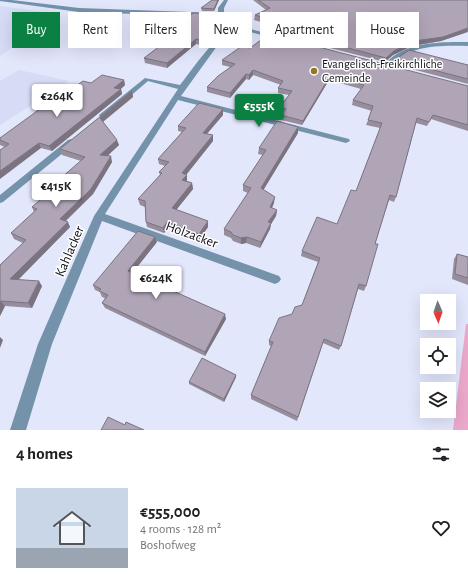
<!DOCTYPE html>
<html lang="en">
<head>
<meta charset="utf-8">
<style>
  :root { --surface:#fff; --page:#f2f2f2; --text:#202124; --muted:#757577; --line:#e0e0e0; --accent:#0b8043 }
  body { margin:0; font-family:"Alegreya Sans",sans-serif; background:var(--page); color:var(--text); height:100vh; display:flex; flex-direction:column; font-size:15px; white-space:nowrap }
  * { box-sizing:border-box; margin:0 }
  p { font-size:13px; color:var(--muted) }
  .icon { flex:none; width:22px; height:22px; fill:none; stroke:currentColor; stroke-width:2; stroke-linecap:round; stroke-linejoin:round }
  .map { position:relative; height:430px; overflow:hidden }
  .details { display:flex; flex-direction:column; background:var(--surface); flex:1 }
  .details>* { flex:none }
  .banner { position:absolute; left:12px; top:12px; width:444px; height:36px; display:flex; gap:8px }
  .needle { width:26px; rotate:178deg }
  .buttons { position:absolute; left:420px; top:294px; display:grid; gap:8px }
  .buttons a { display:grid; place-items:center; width:36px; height:36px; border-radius:0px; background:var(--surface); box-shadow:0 4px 16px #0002; font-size:20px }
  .price { position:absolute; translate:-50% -34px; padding:0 9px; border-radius:4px; background:#fff; color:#222; font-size:13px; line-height:26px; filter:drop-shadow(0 1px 2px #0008) }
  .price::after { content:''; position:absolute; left:50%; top:24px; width:12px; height:9px; margin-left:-6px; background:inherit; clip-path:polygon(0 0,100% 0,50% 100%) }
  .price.on { background:var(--accent); color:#fff }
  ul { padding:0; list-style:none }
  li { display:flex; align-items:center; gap:12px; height:100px; padding:0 16px }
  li+li { border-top:1px solid var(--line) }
  li span { display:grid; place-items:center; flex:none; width:112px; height:80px; border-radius:0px; color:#555 }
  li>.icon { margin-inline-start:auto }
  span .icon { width:48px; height:48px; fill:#fffc; stroke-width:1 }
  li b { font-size:17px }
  h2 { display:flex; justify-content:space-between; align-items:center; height:48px; padding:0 16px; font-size:17px }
  .tag { padding:0 14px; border-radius:0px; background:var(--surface); box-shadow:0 4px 16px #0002; font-size:14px; line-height:36px }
  .tag.on { background:var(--accent); color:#fff }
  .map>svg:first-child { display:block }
  .built { fill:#d6dbf6 }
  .green { fill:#eba8cb }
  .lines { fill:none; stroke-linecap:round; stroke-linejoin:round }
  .minor { fill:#7493ab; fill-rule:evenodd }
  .wall { fill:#978e9d }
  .shaded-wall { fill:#7b7480 }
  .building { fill:#b0a5b7; stroke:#7b7480 }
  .poi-dot { fill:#957820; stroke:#fff; stroke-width:1.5 }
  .labels { text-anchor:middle; stroke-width:3; stroke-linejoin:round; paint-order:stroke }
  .far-poi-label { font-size:12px; fill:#0f1016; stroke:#fff; text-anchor:start }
  .street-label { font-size:14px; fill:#0f1016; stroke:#fff }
</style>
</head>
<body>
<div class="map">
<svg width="468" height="430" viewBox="0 0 468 430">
  <rect width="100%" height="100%" fill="#e3e7fc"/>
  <path class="built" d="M0,6L59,14L0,56Z
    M19,70L69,81L0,125V81Z"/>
  <path class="green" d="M466,324H468V430H453Z"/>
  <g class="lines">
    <path class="minor" d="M0,0H12L79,8L218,13V8L224,0H228L224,8V15L228,19L243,27L284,38L281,40L239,29L228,35L220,42L181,96L349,139L350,141L346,143L178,100L105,214L279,276L281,279L279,282L275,284L102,221L52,344L26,430H10L38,344L94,216L178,89L148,81L106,117H100L99,115L145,78L180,85C196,65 211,40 234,27L220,17L79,12L0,1Z
      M458,42H468V46C439,45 409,45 388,67L383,66C401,44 432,42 458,42Z
      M71,139L75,142L74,144L3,202L0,203V195L68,140Z"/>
  </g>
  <path class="wall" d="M212,0H219L214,11H202L201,8Z
    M253,0H468V32L441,41L412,46L393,55L385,62L275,34L276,29L278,27L254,20L255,15L266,10Z
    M211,18L227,21V25L205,46L196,44L167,68L145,63L144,58L159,47H158L157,42Z
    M250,48L468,86V131L431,119L427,126L416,123L396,197L394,202L389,200L375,244L366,286L364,291L358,289L341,346L339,350L323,343L297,421L251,399V395L271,346L269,345V341L292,314L302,305L318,262L301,256L302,251L337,224L356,191L380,128L366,125L372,111L352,105L353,100L361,89L329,80L302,125L281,120V115L283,113L280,112V107L289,95L278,93V88L281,85L253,75L249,80L246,79L230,98L207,92V87L230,67L222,65V60Z
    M395,60L468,65V84L393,64Z
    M124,80L125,85L121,89L122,94L52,151L41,148L5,147L0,145V138L69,91Z
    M132,91L133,97L103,122L119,145L107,156L112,162L93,194L66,221L70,227L18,280L42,286L32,308L5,306L0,316V265L23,243L14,239L11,233L34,212L32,207L46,195L54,187L53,185L81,161L62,155L60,149Z
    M223,109V115L207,134L213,135V141L186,174L187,180V181L192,183L193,189L176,210L208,227L199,240L168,228L164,233L147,227L146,222L145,207L140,205L138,199L160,175L159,172L165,166L159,164L158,159L182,132L178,131V126Z
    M298,127V133L263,190L274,203L272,208L277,210L276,216L271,224L270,229L260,248L246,243L241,244L233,241L231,238L224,235V229L248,193L243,191V185L263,155L258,154L259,148Z
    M157,242L132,273L226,319L205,356L105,308L102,303L105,298L102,297L100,292L95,290L93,285Z
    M457,254L468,257V285L452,279L454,259Z
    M236,375V377L224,402L189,384V382Z"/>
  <path class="shaded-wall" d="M218,0H219L214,11V9Z
    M227,21V25L205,46V41Z
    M468,28L467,32L441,41L412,46L393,55L385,62L386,58L394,51L414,41Z
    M196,39V44L167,68V63Z
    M253,70V75L249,80V75Z
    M246,74V79L230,98V93Z
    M330,76L329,80L302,125L303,121Z
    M124,80L125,85L116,93L114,88Z
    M121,89L122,94L52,151L49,146Z
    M132,91L133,97L101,123L100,118Z
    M223,109V115L203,138V133Z
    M298,127V133L261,194V188Z
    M213,135V141L183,179L182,173Z
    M117,140L119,145L102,161L100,155Z
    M39,143L41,148L0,179V171Z
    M111,156L112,162L93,194L62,224L60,219Z
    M187,175V180L183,185L182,180Z
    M192,183L193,189L173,214L172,208Z
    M275,197L274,203L269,214L270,207Z
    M277,210L276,216L271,224L270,229L260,248L261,242L268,222Z
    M208,221V227L199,240V234Z
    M68,222L70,227L14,284L10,279Z
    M167,222L168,228L164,233L163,228Z
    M155,237L157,242L130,276L128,271Z
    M247,237L246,243L241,244V238Z
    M39,281L42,286L32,308L28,303Z
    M1,301L5,306L0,316V303Z
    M225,314L226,319L205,356V352Z
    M0,337L3,340L0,348Z
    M236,375V377L224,402V399Z"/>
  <path class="building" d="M212,0H218L214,9L201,8Z
    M258,0H468V28L443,37L414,41L394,51L386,58L276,29L283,24L255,15L270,8Z
    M193,13L211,14L209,17L227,21L205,41L196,39L167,63L144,58L164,43L157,42Z
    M269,34L468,86V125L433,115L429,122L417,118L396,197L390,195L375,244H378L366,286L359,284L341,346L324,339L298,417L251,395L273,342L269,341L279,318L292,314L295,307L302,305L320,258L302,251L317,217L337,224L351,190L356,191L382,123L368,120L373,106L353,100L364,85L330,76L303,121L281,115L286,109L280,107L292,91L278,88L283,81L253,70L249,75L246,74L230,93L207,87L218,76L235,64L222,60L242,46L250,48Z
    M409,50L468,65V79L395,60Z
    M102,75L124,80L114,88L121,89L49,146L39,143L0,171V150L9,144L0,140V138L66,90L69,91L83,81L91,83Z
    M132,91L100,118L117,140L100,155L111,156L91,189L60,219L68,222L10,279L39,281L28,303L1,301L0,303V265L26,240L11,233L37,209L32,207L46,195L54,186L53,185L85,157L60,149Z
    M199,103L223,109L203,133L213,135L182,173L187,175L182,180L192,183L172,208L208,221L199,234L167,222L163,228L146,222L145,201L138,199L162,173L159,172L169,162L158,159L186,128L178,126Z
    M277,121L298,127L261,188L275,197L270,207L277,210L268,222L271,223L261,242L247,237L241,238L233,235L231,232L224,229L251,188L243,185L266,150L259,148Z
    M138,231L155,237L128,271L225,314L205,352L102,303L108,295L99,291L101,289L93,285Z
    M457,254L468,257V278L455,274Z
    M202,358L236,375L224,399L189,382Z
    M108,417L125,425L126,422L144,430H101Z"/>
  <circle class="poi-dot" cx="314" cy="71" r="4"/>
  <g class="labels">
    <g class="far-poi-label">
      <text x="322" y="68">Evangelisch-Freikirchliche<tspan x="322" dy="14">Gemeinde</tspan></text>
    </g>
    <g class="street-label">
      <text transform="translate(192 234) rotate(20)" y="5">Holzacker</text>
      <text transform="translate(69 251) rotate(-67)" y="5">Kahlacker</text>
    </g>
  </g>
</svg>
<div class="buttons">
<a><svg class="needle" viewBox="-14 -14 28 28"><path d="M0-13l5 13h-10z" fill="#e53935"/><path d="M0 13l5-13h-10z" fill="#757577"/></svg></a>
<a><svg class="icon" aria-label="locate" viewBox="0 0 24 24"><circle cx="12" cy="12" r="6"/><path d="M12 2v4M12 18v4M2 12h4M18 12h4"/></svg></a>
<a><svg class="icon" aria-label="layers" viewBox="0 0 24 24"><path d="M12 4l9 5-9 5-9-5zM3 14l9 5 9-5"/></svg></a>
</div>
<b class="price" style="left:57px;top:118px">€264K</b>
<b class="price on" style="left:259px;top:128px">€555K</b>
<b class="price" style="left:56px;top:208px">€415K</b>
<b class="price" style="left:156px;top:300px">€624K</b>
<div class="banner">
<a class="tag on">Buy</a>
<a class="tag">Rent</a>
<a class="tag">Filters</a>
<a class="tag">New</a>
<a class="tag">Apartment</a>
<a class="tag">House</a>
</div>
</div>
<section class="details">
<h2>4 homes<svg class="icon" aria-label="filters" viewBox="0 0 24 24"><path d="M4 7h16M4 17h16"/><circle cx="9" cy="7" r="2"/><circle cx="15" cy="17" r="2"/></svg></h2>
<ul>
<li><span style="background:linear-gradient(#c9d6e8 75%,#9aa5b1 0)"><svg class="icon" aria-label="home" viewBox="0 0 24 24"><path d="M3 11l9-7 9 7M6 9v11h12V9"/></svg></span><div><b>€555,000</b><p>4 rooms · 128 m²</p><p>Boshofweg</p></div><svg class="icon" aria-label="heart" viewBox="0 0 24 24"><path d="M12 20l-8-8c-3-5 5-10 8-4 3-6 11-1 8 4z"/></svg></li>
</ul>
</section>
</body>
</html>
